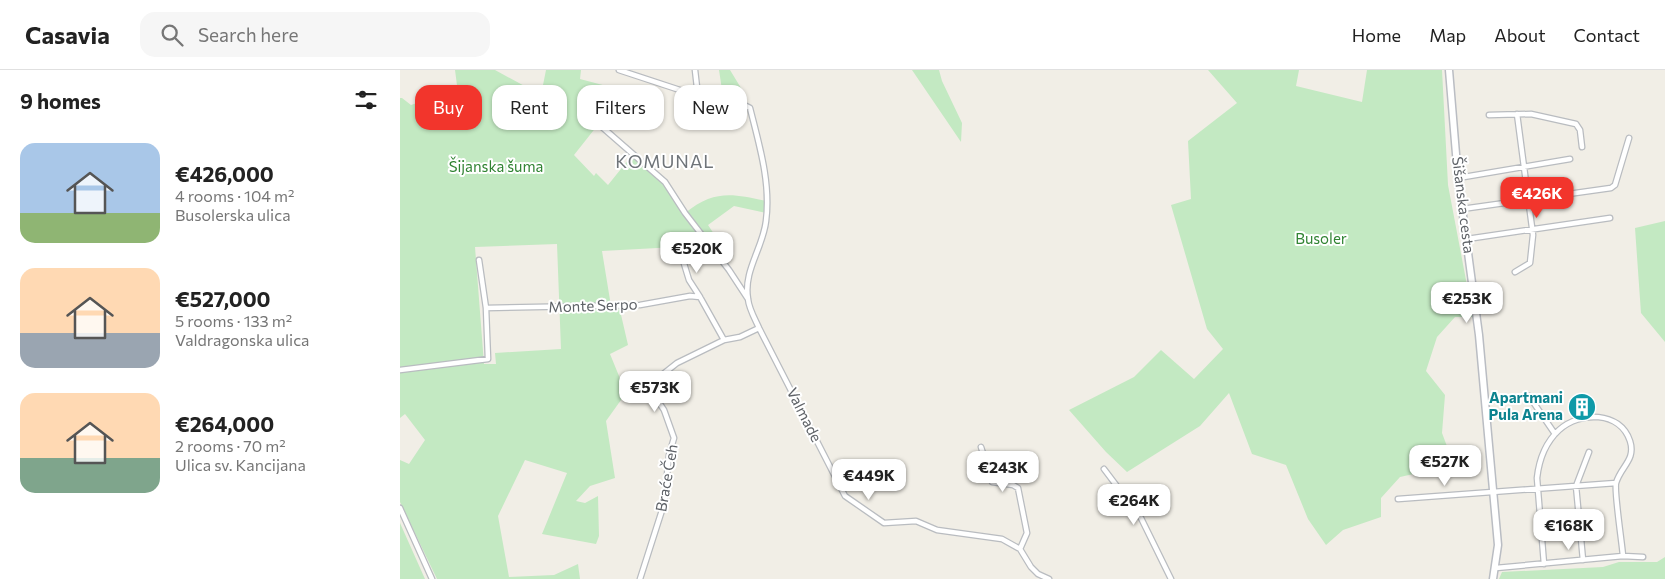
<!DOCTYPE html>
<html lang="en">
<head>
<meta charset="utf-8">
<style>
  :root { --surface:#fff; --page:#f6f6f6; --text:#222; --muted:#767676; --line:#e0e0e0; --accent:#f2352c }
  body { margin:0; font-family:Commissioner,sans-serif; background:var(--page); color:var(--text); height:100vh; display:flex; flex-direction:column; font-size:19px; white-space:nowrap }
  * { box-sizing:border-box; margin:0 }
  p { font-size:16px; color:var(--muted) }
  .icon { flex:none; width:28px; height:28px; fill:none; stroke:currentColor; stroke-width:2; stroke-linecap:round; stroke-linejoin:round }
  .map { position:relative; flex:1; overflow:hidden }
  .details { display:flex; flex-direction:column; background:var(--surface); width:400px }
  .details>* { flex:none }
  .banner { position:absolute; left:15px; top:15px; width:475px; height:45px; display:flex; gap:10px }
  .price { position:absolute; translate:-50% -42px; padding:0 11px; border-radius:10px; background:#fff; color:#222; font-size:16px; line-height:32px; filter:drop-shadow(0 1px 2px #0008) }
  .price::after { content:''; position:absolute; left:50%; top:30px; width:15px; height:11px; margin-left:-8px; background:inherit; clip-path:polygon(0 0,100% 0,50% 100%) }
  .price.active { background:var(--accent); color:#fff }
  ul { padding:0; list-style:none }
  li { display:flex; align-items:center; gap:15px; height:125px; padding:0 20px }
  li span { display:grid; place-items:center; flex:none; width:140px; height:100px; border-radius:15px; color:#555 }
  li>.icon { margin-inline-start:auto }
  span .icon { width:60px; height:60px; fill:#fffc; stroke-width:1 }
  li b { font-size:21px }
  h2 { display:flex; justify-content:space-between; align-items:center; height:60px; padding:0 20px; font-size:21px }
  .pill { padding:0 18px; border-radius:15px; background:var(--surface); box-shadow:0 1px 4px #0004; font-size:18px; line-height:45px }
  .pill.active { background:var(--accent); color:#fff }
  header { display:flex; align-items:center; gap:30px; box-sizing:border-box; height:70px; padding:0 25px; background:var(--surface); border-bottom:1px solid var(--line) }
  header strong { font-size:24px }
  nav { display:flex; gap:28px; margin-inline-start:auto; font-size:18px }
  .search { width:350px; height:45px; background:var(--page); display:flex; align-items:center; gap:12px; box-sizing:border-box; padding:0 18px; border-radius:15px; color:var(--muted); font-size:19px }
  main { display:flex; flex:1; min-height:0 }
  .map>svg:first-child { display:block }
  .green { fill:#c3e9c2; fill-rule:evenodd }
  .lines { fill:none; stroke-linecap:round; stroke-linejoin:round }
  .street-casing { stroke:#b9bcc0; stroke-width:7 }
  .secondary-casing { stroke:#babdc3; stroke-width:9 }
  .street { stroke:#fff; stroke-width:4.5 }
  .secondary { stroke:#fff; stroke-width:6 }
  .labels { text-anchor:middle; stroke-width:4; stroke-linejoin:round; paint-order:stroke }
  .park-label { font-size:15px; fill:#308332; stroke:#fff }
  .street-label { font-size:15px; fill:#5e6267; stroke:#fff }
  .culture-label { font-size:15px; font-weight:bold; fill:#0d838f; stroke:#fff; text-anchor:end }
  .quarter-label { font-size:18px; letter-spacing:1px; fill:#6f7479; stroke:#fff }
</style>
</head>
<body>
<header>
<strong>Casavia</strong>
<div class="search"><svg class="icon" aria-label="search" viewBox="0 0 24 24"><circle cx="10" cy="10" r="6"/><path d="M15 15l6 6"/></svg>Search here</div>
<nav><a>Home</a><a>Map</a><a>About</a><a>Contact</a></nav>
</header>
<main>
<section class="details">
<h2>9 homes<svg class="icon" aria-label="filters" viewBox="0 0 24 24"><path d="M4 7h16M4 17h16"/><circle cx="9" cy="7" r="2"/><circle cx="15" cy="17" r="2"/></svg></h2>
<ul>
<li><span style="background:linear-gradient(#a9c7e8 70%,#8fb573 0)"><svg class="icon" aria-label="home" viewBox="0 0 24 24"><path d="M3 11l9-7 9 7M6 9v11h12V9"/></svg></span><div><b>€426,000</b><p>4 rooms · 104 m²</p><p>Busolerska ulica</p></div></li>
<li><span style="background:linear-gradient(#ffd9b3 65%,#9aa5b1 0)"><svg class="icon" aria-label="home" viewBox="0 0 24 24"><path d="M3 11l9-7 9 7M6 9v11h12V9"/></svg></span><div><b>€527,000</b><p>5 rooms · 133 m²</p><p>Valdragonska ulica</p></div></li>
<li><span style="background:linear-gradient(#ffd9b3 65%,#7fa58c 0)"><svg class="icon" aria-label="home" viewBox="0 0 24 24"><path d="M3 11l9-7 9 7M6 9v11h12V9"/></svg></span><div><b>€264,000</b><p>2 rooms · 70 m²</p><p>Ulica sv. Kancijana</p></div></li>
</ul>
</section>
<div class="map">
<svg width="1265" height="509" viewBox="0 0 1265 509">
  <rect width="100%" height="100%" fill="#f1eee6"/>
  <path class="green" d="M55,0H95L141,25L146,0H181L180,9L233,23L228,45L202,55L178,45L197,56L174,85L194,106L196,103L208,115L233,84L265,112L285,143C315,119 333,124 367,131L366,143L334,136L308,155L314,164L307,172L276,177L202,181L211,236H219L228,275L210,284L226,323L206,351L215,408L190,416L176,431L185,433L198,426L199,466L196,474L142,464L167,403L125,390L98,446L109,507L154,505L178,494L180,509H37L0,432V390L9,394L25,370L5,344L0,348V28H2L11,35L37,26L52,32L58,23ZM157,174L161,279L95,283L96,294H84L75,177Z
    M319,0H330L341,18L332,31L324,33Z
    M512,0H539L542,11L562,53L561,72Z
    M808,0H899L896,16L962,32L967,0H1042L1048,115L1073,247H1055L1037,267L1026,301L1045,325L1042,363L1054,395L1000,407L981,428V447L943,460L926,475L908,449L886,395L852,384L829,323L800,356L727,402L706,382L669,340L734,307L761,280L794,309L823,279L807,259L771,135L791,129L788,71L837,33Z
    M1265,151V272L1241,243L1235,158Z
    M0,453L25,509H0Z
    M1265,487V509H1099L1102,502L1203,497L1219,492H1257Z"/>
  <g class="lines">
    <defs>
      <path id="street" d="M219,0L298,26
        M295,0L298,26L324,33L342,34L350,38C359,74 371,113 366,151C363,178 343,201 348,229C349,239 355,249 359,258L445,426L484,453L516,451L537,460L602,469L620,479L631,497L638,504L649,509
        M1089,45L1131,44L1176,54L1180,60L1182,77
        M202,57L265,112L285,143L329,200L348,229
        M1058,108L1170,89
        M1062,139L1211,118L1215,115L1229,68
        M1067,169L1210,148
        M282,187L289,210L300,227
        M1115,202L1130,193L1133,165L1117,44
        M86,238L240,235L290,226L300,227L324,270
        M0,300L88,289L86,238L79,190
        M1129,326L1155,364
        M581,377L592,412L613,415L618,418L627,463L620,479
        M704,399L741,448L771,509
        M998,429L1216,413
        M0,438L32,509
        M1183,490L1176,416L1189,382
        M1144,494L1137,408C1139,390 1146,372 1159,360C1180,341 1220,341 1230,371C1236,390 1221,396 1216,413C1214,421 1222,473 1223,486
        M1096,498L1223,486L1243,487
        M240,509L264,434L269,385L274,368L264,340L248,316L277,293L324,270L340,267L359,258"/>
      <path id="secondary" d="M1049,0L1058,108L1079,265L1098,475L1093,509"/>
    </defs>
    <use href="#street" class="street-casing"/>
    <use href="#secondary" class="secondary-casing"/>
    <use href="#street" class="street"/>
    <use href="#secondary" class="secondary"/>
  </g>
  <defs>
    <symbol id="building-disc" viewBox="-11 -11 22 22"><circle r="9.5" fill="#0f9aa8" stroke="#fff"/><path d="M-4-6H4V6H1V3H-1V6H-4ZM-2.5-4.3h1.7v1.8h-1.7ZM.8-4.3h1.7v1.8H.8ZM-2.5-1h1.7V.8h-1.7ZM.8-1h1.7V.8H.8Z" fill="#fff"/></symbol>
  </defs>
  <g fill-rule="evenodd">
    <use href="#building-disc" x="1166" y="321" width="32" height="32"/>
  </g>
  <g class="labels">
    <g class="park-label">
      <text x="96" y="102">Šijanska šuma</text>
      <text x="921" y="174">Busoler</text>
    </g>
    <g class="street-label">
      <text transform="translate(1063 135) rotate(83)" y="5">Šišanska cesta</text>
      <text transform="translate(193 236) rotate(-2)" y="5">Monte Serpo</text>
      <text transform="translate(404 345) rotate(63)" y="5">Valmade</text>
      <text transform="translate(267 408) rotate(-80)" y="5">Braće Čeh</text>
    </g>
    <g class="culture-label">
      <text x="1163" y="333">Apartmani<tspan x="1163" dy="17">Pula Arena</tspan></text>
    </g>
    <g class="quarter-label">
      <text x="265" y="98">KOMUNAL</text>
    </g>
  </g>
</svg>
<b class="price active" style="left:1137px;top:149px">€426K</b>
<b class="price" style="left:297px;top:204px">€520K</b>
<b class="price" style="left:1067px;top:254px">€253K</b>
<b class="price" style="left:255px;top:343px">€573K</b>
<b class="price" style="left:1045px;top:417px">€527K</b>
<b class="price" style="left:603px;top:423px">€243K</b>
<b class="price" style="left:469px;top:431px">€449K</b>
<b class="price" style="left:734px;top:456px">€264K</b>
<b class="price" style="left:1169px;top:481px">€168K</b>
<div class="banner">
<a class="pill active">Buy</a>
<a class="pill">Rent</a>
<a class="pill">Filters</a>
<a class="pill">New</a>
</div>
</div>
</main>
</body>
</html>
